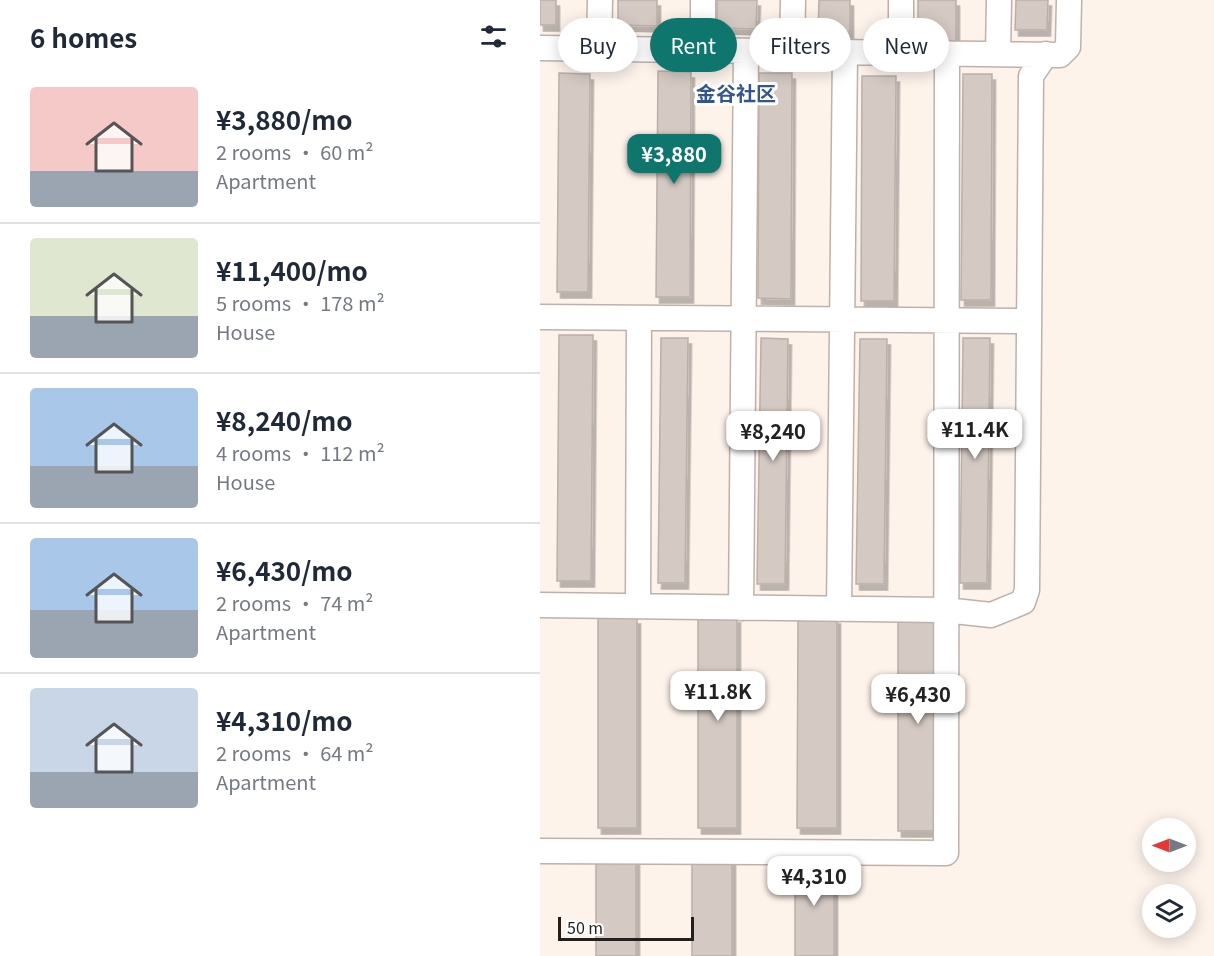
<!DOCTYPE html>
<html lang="en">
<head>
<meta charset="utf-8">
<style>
  :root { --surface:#fff; --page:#f6f6f7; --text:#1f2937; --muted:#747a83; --line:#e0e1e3; --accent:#0f766e }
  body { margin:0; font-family:Georgia,"Noto Sans SC",serif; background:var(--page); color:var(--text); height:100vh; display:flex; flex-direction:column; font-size:22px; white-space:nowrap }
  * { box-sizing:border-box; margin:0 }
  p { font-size:20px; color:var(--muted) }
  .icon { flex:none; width:33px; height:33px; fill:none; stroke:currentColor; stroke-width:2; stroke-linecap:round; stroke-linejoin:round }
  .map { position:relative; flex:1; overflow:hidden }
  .drawer { display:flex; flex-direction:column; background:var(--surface); width:540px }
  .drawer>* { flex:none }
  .top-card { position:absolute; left:18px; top:18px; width:566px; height:54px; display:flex; gap:12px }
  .needle { width:39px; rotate:270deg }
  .fabs { position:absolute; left:602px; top:818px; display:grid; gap:12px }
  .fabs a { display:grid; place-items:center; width:54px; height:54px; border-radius:50%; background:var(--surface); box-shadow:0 3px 15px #0003; font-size:30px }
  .scale { position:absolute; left:18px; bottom:15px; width:136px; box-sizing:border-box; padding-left:6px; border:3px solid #231f1d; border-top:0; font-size:16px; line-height:21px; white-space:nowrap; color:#231f1d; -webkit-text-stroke:4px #fff; paint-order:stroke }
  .price { position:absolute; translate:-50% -51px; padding:0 14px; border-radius:12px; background:#fff; color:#222; font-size:20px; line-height:39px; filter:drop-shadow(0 2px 3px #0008) }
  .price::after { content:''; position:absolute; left:50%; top:36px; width:18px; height:14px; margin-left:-9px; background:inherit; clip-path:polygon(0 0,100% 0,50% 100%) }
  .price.current { background:var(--accent); color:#fff }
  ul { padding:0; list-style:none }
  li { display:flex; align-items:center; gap:18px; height:150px; padding:0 30px }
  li+li { border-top:2px solid var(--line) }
  li span { display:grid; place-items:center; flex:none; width:168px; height:120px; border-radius:6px; color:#555 }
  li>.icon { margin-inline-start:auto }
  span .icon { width:72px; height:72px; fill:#fffc; stroke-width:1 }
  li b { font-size:26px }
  h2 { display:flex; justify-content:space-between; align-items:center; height:72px; padding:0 30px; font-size:26px }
  .pill { padding:0 21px; border-radius:27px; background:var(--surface); box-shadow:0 3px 15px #0003; font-size:21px; line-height:54px }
  .pill.current { background:var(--accent); color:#fff }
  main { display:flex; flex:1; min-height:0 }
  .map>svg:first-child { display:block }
  .building { fill:#d5cac3; stroke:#bbb0a9; stroke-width:1.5; filter:url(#shadow) }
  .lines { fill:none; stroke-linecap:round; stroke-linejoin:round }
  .minor-casing { stroke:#bdb2ab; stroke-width:27 }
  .minor { stroke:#fff; stroke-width:24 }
  .labels { text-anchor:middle; stroke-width:6; stroke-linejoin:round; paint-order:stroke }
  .quarter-label { font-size:20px; font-weight:bold; fill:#34568e; stroke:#fff }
</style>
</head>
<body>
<main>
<section class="drawer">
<h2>6 homes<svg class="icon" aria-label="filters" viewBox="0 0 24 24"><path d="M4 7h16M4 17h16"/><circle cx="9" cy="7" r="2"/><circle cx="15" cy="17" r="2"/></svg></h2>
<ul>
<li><span style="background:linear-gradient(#f6c9c9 70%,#9aa5b1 0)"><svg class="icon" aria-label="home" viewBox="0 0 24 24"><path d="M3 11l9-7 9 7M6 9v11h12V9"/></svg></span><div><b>¥3,880/mo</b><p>2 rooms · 60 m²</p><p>Apartment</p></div></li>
<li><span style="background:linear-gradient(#dfe7d0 65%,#9aa5b1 0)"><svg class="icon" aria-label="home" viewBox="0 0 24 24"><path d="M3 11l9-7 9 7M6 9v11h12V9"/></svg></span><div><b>¥11,400/mo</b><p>5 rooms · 178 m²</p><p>House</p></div></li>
<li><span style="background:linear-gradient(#a9c7e8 65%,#9aa5b1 0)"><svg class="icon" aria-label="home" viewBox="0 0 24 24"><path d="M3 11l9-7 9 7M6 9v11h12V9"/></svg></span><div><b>¥8,240/mo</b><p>4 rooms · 112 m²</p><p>House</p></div></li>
<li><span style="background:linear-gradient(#a9c7e8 60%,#9aa5b1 0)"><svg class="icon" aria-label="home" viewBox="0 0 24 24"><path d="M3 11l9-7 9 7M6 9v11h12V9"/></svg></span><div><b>¥6,430/mo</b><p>2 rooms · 74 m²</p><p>Apartment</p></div></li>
<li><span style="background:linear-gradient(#c9d6e8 70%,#9aa5b1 0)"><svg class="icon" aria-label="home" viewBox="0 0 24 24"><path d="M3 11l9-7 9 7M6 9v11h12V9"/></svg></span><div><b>¥4,310/mo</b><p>2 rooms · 64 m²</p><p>Apartment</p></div></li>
</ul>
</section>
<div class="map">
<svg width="674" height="956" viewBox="0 0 674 956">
  <defs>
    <filter id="shadow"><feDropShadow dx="3.5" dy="6" stdDeviation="0" flood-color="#0004"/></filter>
  </defs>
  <rect width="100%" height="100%" fill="#fef3eb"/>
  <path class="building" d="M0,0H16V25H0Z
    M78,0H117V26L78,25Z
    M177,0H217L216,29L177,28Z
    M279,0H310V32H278Z
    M378,0H416V46H378Z
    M476,0H508L507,30H475Z
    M118,71L151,72L150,297H116Z
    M19,73L50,74L48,292H17Z
    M219,73H252L251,299L218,298Z
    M423,74H452L451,300H421Z
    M322,76H356L354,301H321Z
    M19,335H53L51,581H17Z
    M121,338H148L145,583H118Z
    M221,338L248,339L245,584H217Z
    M423,338H450L447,583H420Z
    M320,339H347L344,584H316Z
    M158,617H197V828H158Z
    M58,618H97V828H58Z
    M258,618H297V828H257Z
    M358,620H398L397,831H358Z
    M56,858H96V956H56Z
    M255,858H294V956H255Z
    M152,859H192V956H152Z"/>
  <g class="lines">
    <defs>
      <path id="minor" d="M0,48L520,55L528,47L529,0
        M59,49L60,0
        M163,50V0
        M252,52L253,0
        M361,53V0
        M458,54L459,0
        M0,317L488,321
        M0,605L405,610L451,615L483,602L487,590L491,76L506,54
        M98,606L99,318
        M201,608L206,51
        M299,609L305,52
        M0,851L406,853L407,53"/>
    </defs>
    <use href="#minor" class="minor-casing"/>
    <use href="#minor" class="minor"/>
  </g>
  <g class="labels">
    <g class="quarter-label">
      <text x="196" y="101">金谷社区</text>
    </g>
  </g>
</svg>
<div class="fabs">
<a><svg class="needle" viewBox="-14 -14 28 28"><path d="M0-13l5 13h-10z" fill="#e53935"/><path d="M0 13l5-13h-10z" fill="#747a83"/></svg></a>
<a><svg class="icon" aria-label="layers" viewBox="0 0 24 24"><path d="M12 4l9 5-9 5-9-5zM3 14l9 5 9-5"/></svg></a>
</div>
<div class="scale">50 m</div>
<b class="price current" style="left:134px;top:185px">¥3,880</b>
<b class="price" style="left:435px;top:460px">¥11.4K</b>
<b class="price" style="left:233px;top:462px">¥8,240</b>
<b class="price" style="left:178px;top:722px">¥11.8K</b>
<b class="price" style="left:378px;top:725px">¥6,430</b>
<b class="price" style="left:274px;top:907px">¥4,310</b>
<div class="top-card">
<a class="pill">Buy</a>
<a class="pill current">Rent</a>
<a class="pill">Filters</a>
<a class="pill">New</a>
</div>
</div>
</main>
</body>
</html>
